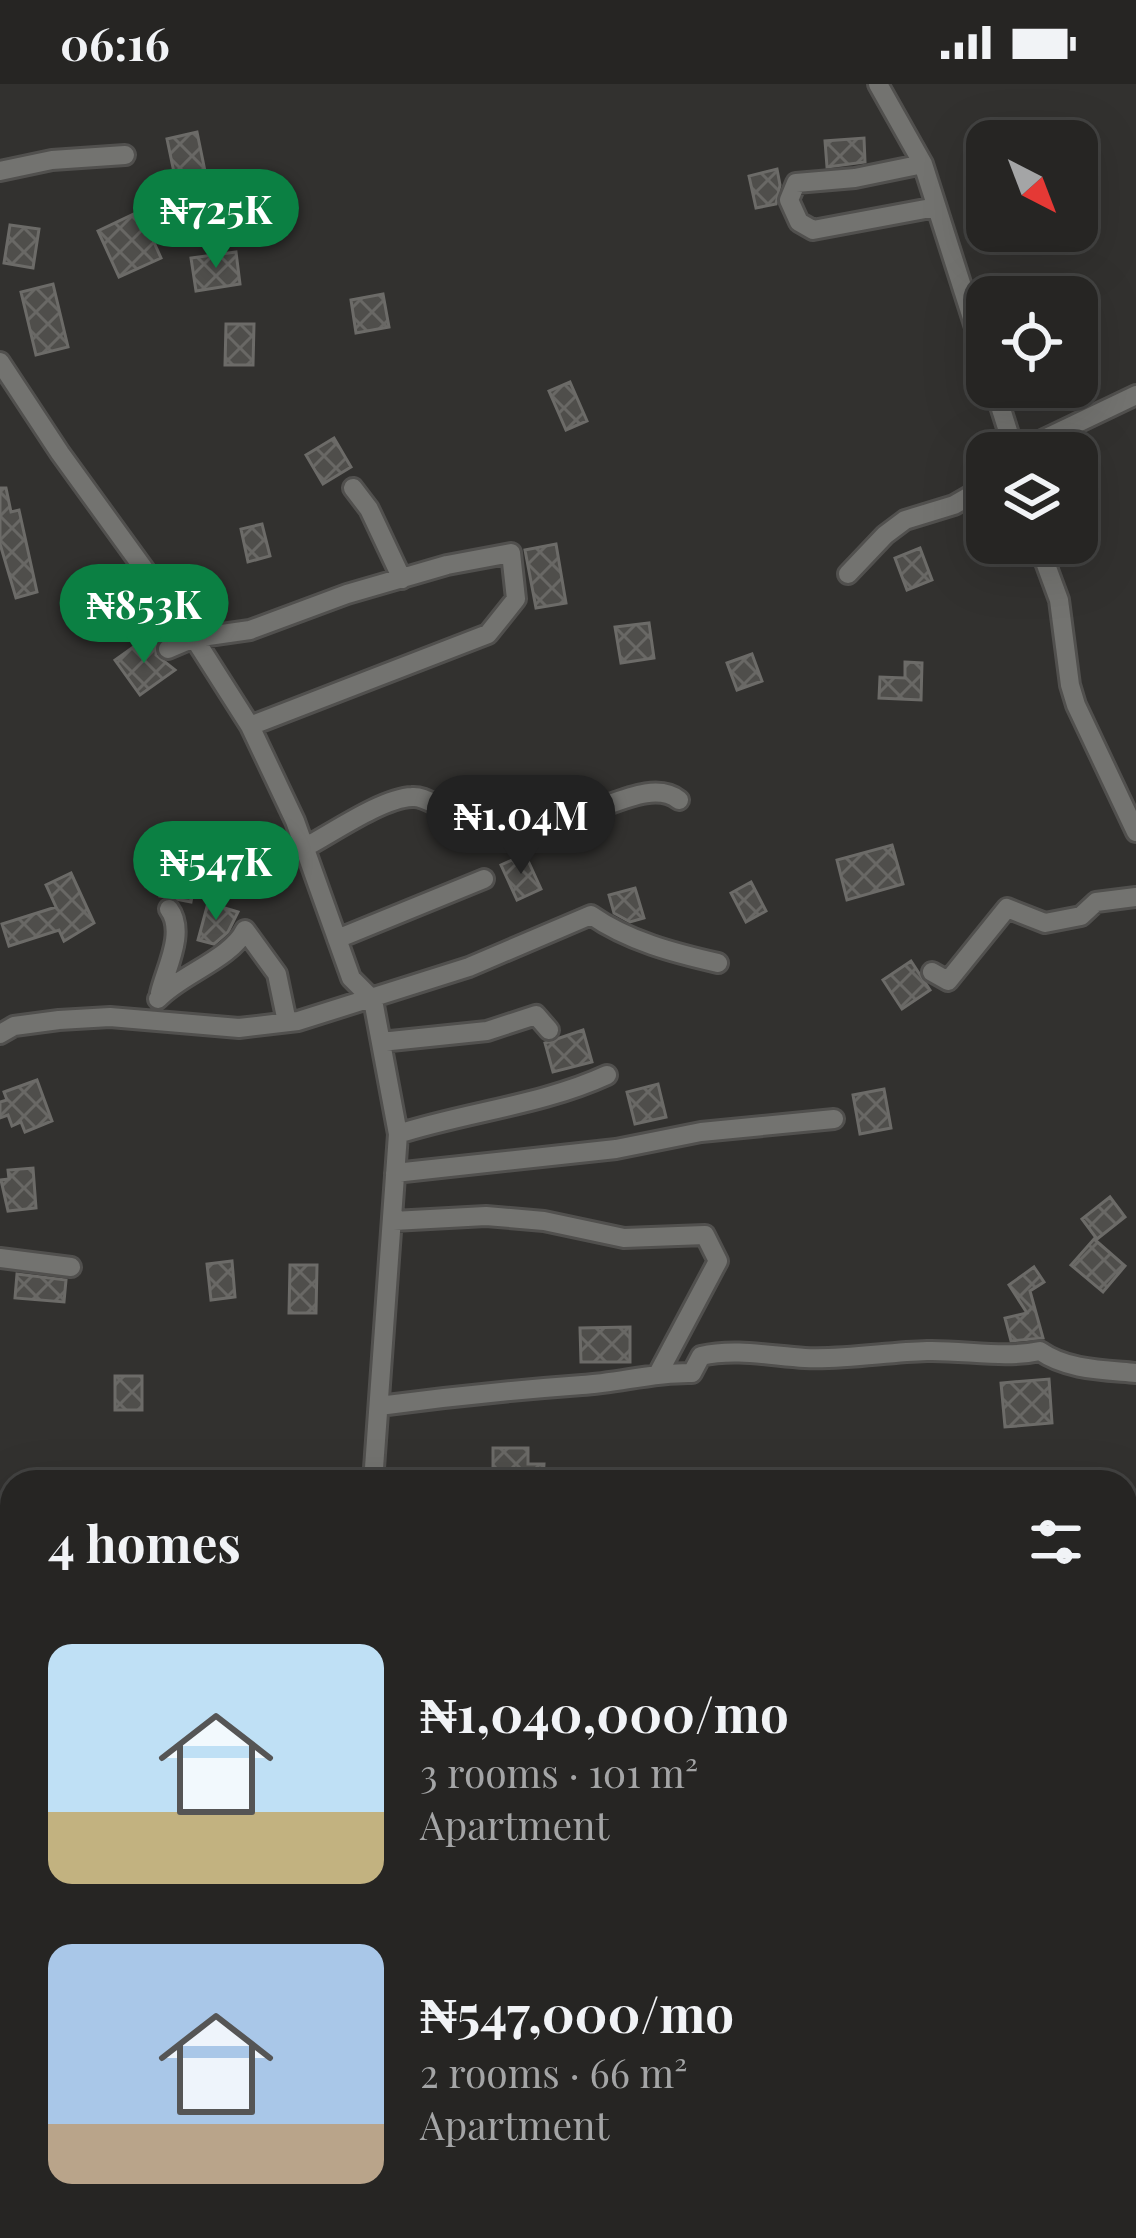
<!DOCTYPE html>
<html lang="en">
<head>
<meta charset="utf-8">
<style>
  :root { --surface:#262523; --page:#323130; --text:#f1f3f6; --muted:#a4a5a6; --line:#424241; --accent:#0b8043 }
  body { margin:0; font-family:"Playfair Display",serif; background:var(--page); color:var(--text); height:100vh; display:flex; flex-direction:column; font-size:45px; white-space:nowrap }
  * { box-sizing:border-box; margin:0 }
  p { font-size:39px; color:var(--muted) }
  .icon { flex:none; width:66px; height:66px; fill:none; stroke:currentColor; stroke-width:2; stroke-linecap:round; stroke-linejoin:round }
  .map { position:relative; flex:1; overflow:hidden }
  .sheet { position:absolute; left:0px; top:1386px; width:1137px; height:768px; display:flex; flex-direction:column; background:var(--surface); border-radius:36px 36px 0 0; box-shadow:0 12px 48px #0002,0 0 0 3px var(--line) }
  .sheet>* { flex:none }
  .needle { width:78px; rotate:138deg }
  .fabs { position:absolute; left:966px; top:36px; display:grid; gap:24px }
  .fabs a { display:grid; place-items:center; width:132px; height:132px; border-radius:24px; background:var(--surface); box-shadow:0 12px 48px #0002,0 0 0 3px var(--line); font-size:60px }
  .price { position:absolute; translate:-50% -102px; padding:0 27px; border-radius:42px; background:var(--accent); color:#fff; font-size:39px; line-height:78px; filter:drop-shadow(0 3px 6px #0008) }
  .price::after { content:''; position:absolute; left:50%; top:72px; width:36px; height:27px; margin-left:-18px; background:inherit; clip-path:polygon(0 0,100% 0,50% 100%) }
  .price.current { background:#222; color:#fff }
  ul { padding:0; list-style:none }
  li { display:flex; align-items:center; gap:36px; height:300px; padding:0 48px }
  li span { display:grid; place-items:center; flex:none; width:336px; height:240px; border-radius:24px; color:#555 }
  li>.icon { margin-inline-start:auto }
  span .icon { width:144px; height:144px; fill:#fffc; stroke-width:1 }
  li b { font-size:51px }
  h2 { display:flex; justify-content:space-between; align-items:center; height:144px; padding:0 48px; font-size:51px }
  .status { display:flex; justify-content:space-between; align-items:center; height:84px; padding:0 60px; background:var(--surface); direction:ltr }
  .status svg { height:33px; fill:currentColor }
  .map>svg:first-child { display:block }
  .building { fill:url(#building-cross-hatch); stroke:#6c6b68; stroke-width:3 }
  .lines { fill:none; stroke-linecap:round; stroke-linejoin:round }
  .minor-casing { stroke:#51504e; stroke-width:24 }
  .minor { stroke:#737370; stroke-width:18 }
</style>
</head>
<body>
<div class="status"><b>06:16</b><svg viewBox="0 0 49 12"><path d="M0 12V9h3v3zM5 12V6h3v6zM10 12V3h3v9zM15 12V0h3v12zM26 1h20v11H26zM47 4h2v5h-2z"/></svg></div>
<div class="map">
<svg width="1136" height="2154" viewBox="0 0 1136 2154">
  <defs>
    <pattern id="building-cross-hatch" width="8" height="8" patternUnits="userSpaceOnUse" patternTransform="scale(3)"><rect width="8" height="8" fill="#4f4e4b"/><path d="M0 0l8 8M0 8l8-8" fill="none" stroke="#696865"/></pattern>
  </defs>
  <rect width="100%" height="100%" fill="#32312f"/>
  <path class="building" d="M197,48L206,92L176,98L167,55Z
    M864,54L865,78L827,83L825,57Z
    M777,85L780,101L776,120L756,124L749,92Z
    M140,127L161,174L119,193L98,147Z
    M10,141L39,145L33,184L4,179Z
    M236,168L240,200L196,207L191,174Z
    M53,200L68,263L36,271L21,208Z
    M383,210L389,243L356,249L351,216Z
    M226,240H254L253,281H225Z
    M570,298L587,337L566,346L549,307Z
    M334,354L351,383L323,400L306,371Z
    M0,404H6L11,428L19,426L37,508L16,514L0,460Z
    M262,440L270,472L248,478L241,445Z
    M556,460L566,519L536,524L525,466Z
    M920,464L932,496L907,506L895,474Z
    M649,539L654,574L621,579L615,543Z
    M150,551L156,560V571L175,586L140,611L115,576Z
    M752,570L762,597L737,606L727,579Z
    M905,578L922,579L921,616L879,614L880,593L905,594Z
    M892,761L903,800L847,816L837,776Z
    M152,767L192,768L191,796H195L191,818L160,812L165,790H151Z
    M525,770L541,805L517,816L501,781Z
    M71,789L94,839L64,857L59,846L9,862L2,840L56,823L46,801Z
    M751,798L766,827L746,838L731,809Z
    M635,804L644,834L630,838L614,829L609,811Z
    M208,819L238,828L228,848L214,860L198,856Z
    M911,877L930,906L902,925L883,896Z
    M583,946L592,978L553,988L545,959Z
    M37,996L52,1037L25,1048L21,1038L12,1042L8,1031L0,1034V1018L7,1016L4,1008Z
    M658,1000L666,1033L635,1040L627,1008Z
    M884,1005L891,1044L860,1050L853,1011Z
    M33,1084L36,1124L8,1127L1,1096L9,1095L8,1086Z
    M1110,1113L1125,1133L1097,1155L1082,1135Z
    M1094,1155L1125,1182L1103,1208L1071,1181Z
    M232,1177L235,1213L211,1216L207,1180Z
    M290,1181H317L316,1229H289Z
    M1034,1183L1044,1198L1030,1207L1043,1254L1011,1257L1005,1234L1027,1229L1009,1201Z
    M17,1190L66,1196L64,1218L15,1214Z
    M630,1243V1278H581L580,1244Z
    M115,1292H142V1326H115Z
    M1049,1295L1052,1339L1005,1343L1001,1299Z
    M493,1364H528V1380H544L543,1398H493Z"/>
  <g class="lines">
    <defs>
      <path id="minor" d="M878,0L923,80L987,281
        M923,80L855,94L796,99L789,116L799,138L813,146L936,123
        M0,87L52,76L125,71
        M0,278L60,369L194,554L250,642L295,737L351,894L373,916L398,1050L373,1398
        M994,303L1015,369
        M1015,369L1136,311
        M353,404L369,425L402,495
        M1038,459L1059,516L1070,601L1076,621L1136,748
        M848,490L885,451L905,436L954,421L987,402
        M168,565L194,554L250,546L347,510L447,481L511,469L516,515L488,550L250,642
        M304,764C331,750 382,714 412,713C424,712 434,721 446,725C482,736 536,737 574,731C604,727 652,694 679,716
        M337,855L484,795
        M932,888L948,897L1007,824L1045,839L1081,832L1096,818L1136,813
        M160,909C166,884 186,848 169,825
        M158,915C181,890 231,875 245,846L277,890L287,938
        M0,950L14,942L59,936L110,933L239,944L298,937L469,883L591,831C628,857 674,869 718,879
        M381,958L487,947L536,931L549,946
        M398,1050C466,1028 542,1021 607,991
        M395,1089L616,1065L701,1048L834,1035
        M393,1137L486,1132L544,1137L624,1154L705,1151L718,1177L659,1288
        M0,1174L71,1183
        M379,1322C447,1313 514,1306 582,1301C619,1299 654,1288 692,1289L701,1272C735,1264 771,1272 805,1274C846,1276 887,1268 927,1267C965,1266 1004,1275 1040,1267C1067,1286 1104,1286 1136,1289
        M1125,1818L1136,1811
        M0,2020L12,2014
        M977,2142L982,2154"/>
    </defs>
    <use href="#minor" class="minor-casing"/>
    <use href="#minor" class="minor"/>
  </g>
</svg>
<div class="fabs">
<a><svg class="needle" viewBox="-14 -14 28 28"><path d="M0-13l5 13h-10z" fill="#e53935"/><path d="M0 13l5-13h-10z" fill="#a4a5a6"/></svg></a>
<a><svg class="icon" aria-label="locate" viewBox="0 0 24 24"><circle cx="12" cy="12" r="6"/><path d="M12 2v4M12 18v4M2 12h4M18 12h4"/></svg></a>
<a><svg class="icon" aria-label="layers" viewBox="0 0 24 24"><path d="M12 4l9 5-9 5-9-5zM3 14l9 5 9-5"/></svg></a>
</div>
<b class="price" style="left:216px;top:187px">₦725K</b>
<b class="price" style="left:144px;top:582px">₦853K</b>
<b class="price current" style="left:521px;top:793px">₦1.04M</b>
<b class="price" style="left:216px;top:839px">₦547K</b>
<section class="sheet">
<h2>4 homes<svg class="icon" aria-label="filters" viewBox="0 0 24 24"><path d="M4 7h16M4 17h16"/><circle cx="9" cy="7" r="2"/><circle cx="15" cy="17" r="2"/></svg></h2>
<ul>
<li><span style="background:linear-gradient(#bfe0f5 70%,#c2b280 0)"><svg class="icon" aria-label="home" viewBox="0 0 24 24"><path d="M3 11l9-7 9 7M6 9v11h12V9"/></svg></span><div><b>₦1,040,000/mo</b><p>3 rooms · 101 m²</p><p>Apartment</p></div></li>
<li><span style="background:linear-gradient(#a9c7e8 75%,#b9a48a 0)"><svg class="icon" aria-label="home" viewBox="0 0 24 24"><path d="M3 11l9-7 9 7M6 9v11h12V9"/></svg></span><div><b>₦547,000/mo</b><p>2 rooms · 66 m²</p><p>Apartment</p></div></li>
</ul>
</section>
</div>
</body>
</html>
